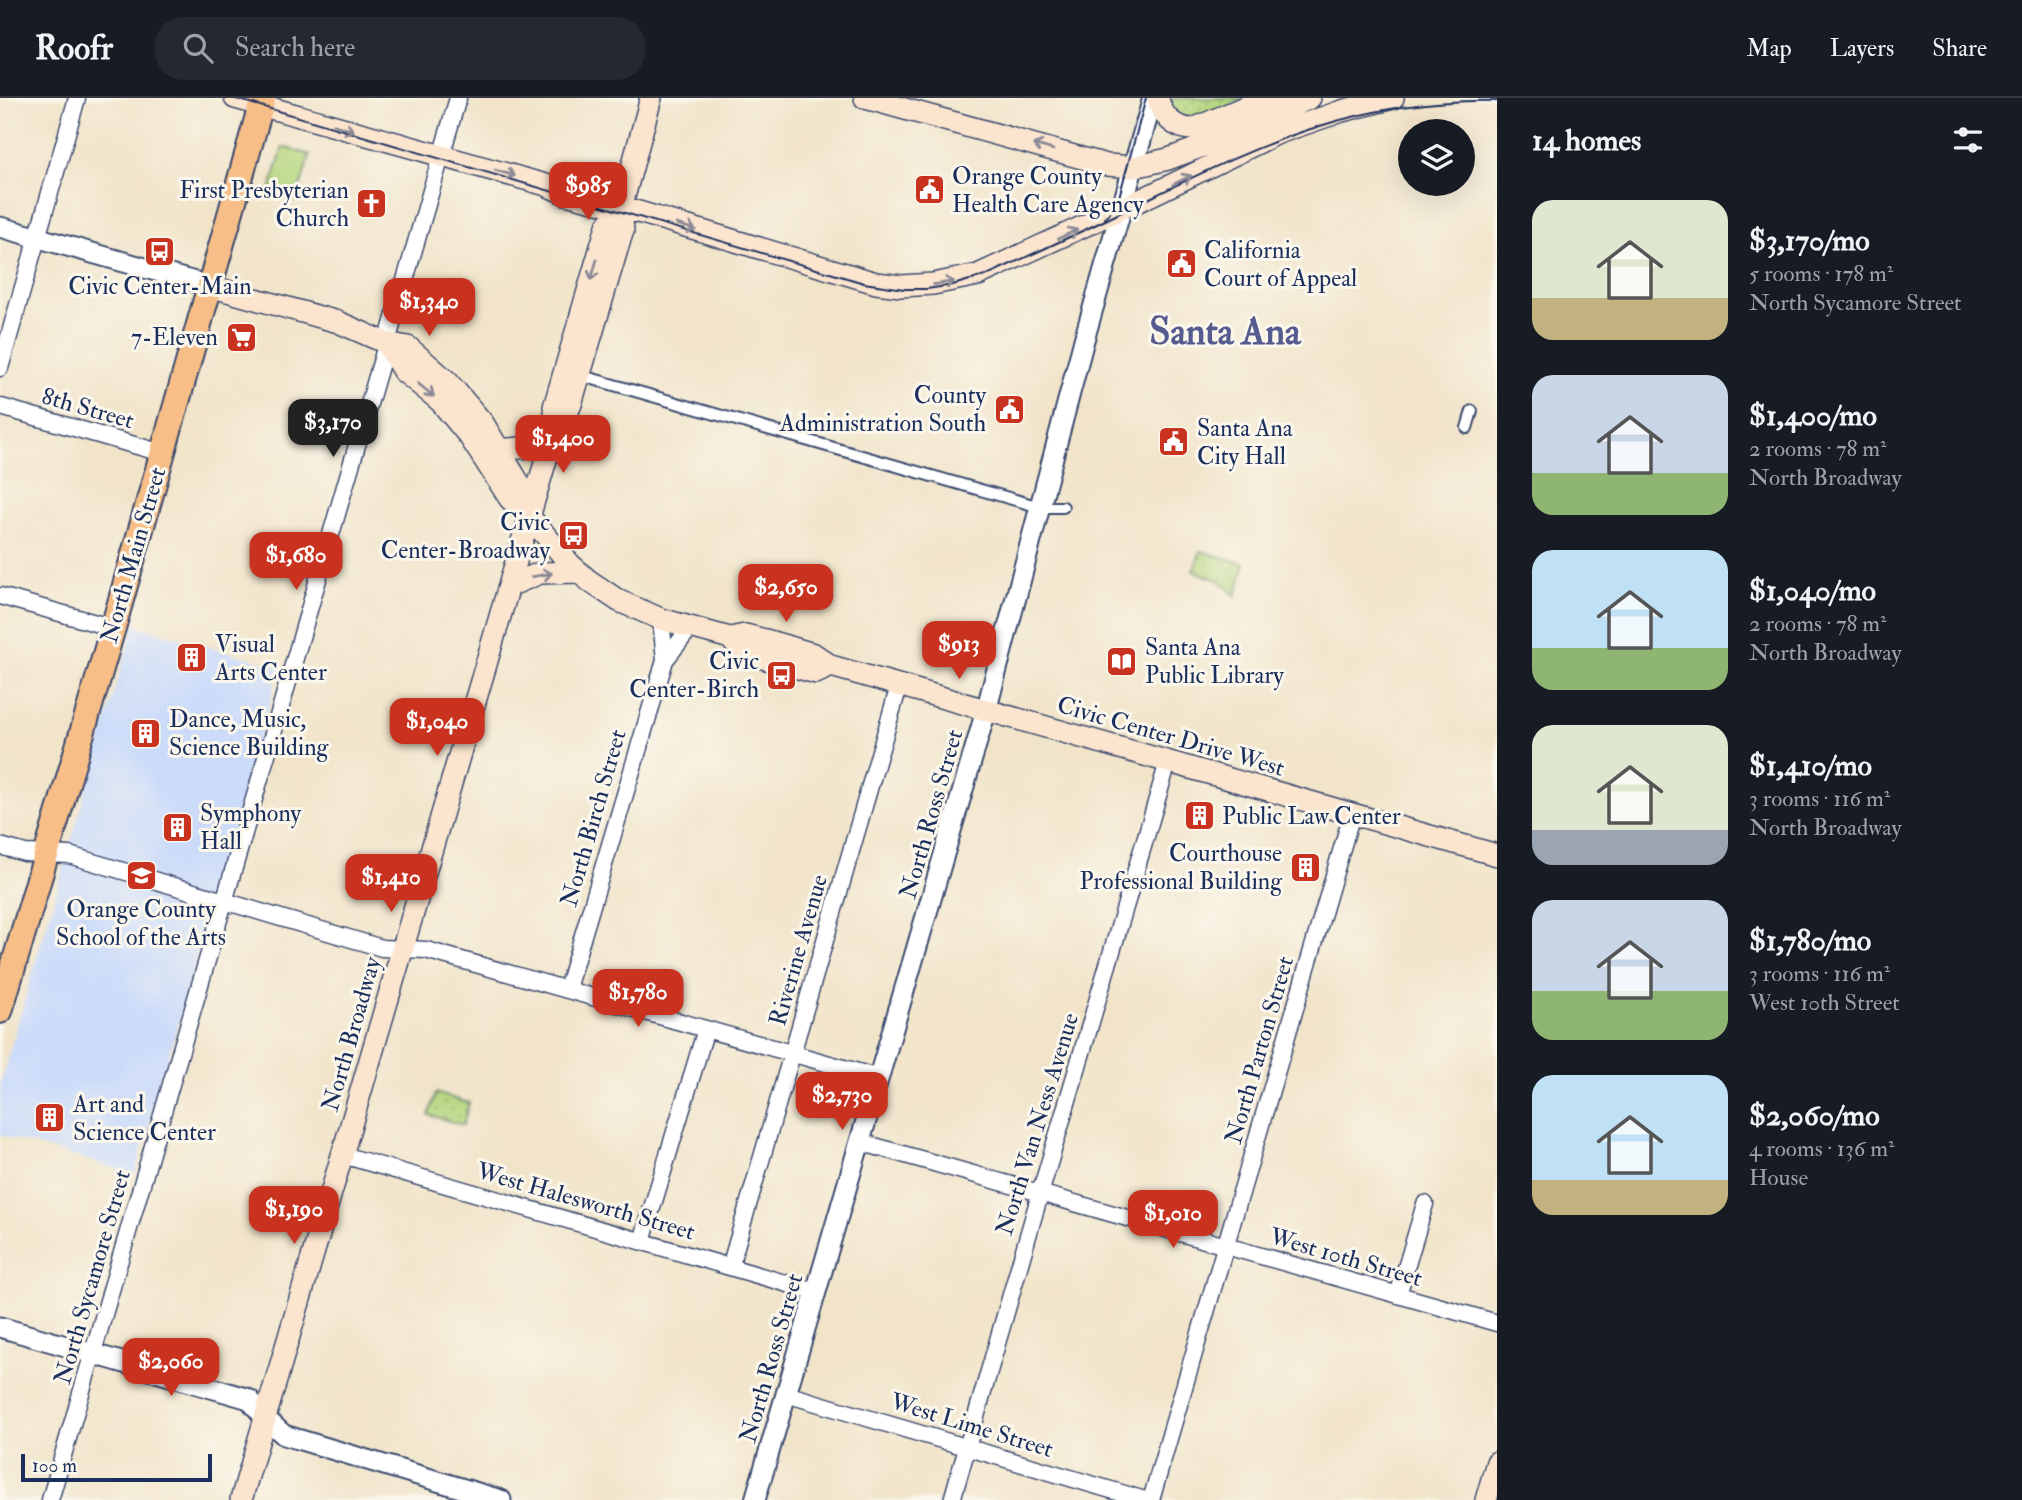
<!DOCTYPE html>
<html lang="en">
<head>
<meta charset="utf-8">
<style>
  :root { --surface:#171b24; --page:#242831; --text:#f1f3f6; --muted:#9ea1a6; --line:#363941; --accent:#c8321e }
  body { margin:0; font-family:"IM FELL Double Pica",serif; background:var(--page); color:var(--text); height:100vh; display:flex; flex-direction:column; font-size:26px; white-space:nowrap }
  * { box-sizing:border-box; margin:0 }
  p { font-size:23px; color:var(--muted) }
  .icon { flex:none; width:38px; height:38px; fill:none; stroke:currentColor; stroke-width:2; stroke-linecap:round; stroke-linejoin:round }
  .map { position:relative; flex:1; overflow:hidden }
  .panel { display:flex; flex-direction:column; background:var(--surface); width:525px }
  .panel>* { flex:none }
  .tools { position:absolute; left:1398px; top:21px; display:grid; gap:14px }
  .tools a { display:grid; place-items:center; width:77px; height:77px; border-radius:50%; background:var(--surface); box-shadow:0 7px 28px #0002; font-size:35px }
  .scale { position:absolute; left:21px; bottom:18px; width:191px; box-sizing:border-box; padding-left:7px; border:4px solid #1b2f5e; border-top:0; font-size:19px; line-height:24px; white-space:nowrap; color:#1b2f5e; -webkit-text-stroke:5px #fbf7ec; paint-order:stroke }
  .price { position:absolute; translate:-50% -60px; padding:0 16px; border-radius:14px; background:var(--accent); color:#fff; font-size:23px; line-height:46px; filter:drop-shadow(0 2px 4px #0008) }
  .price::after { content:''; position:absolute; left:50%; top:42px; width:21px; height:16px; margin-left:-10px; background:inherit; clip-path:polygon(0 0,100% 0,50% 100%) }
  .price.selected { background:#222; color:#fff }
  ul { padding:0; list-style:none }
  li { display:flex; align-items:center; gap:21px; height:175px; padding:0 35px }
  li span { display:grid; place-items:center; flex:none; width:196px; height:140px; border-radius:21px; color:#555 }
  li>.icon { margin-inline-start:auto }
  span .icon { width:84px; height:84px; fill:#fffc; stroke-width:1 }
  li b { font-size:30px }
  h2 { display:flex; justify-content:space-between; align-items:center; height:84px; padding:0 35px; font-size:30px }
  header { display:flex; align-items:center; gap:42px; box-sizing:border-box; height:98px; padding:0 35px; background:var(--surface); border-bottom:2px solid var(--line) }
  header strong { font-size:33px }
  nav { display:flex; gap:38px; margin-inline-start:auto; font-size:24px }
  .search { width:490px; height:63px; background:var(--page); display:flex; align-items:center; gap:18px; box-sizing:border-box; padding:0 24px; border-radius:28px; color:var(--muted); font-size:26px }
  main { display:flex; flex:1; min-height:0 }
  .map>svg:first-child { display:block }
  .built { fill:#cbdbf9 }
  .grass { fill:url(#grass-dots); stroke:#68826d; stroke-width:2 }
  .pitch { fill:#b4d57c; stroke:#68826d; stroke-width:2 }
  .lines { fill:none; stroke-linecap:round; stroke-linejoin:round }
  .pedestrian-casing { stroke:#3b4a6e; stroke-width:14 }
  .minor-casing { stroke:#3b4a6e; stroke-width:19 }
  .tertiary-casing { stroke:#3b4a6e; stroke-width:23 }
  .secondary-casing { stroke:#3b4a6e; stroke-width:24 }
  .primary-casing { stroke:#3b4a6e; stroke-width:28 }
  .pedestrian { stroke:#fff; stroke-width:10 }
  .minor { stroke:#fff; stroke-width:16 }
  .tertiary { stroke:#fff; stroke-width:19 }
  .secondary { stroke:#fce5cf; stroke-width:21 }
  .primary { stroke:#f7be87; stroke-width:24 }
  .tram { stroke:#1b2f5e; stroke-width:2 }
  .oneway { stroke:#8c8a96 }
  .labels { text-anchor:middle; stroke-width:6; stroke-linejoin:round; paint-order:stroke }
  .poi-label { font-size:24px; fill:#1b2f5e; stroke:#fbf7ec; text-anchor:start }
  .street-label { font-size:24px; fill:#1b2f5e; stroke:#fbf7ec }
  .town-label { font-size:38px; font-weight:bold; fill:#555b8f; stroke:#fbf7ec }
</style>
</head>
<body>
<header>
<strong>Roofr</strong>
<div class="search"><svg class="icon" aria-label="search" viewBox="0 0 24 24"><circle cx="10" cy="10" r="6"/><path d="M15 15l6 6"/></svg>Search here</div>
<nav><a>Map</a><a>Layers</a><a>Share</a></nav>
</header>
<main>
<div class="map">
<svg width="1497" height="1402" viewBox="0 0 1497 1402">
  <defs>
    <pattern id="grass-dots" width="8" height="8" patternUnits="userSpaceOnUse" patternTransform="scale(1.75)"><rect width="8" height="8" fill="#b4d57c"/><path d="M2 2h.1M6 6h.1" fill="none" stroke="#9ab76e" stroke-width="1.8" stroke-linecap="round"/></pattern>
  </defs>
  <rect width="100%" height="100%" fill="#fbf7ec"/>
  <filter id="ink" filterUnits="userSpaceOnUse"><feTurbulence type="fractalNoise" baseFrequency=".0143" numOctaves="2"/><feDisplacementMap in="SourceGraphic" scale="14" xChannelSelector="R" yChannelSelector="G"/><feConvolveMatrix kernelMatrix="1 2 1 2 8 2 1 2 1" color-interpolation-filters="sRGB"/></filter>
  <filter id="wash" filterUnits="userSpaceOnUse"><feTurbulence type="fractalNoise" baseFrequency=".00686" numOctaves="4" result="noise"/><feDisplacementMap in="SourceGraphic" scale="28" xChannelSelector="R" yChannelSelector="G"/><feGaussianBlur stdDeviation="1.57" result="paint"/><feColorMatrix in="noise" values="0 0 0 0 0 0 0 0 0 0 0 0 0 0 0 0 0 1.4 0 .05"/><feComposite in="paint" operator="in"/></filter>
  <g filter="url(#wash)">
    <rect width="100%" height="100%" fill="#f1e4c9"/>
    <path class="built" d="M134,527L280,569L135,1076L0,1037V986Z"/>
    <path class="grass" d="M1173,0H1247L1191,24L1178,19L1171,7Z
      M1201,453L1245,466L1236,498L1218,482L1193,473Z
      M436,995L469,1005L463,1027L429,1017Z"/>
    <path class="pitch" d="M283,49L310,57L296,103L269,95Z"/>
  </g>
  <g filter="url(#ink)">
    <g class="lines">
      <defs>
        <path id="pedestrian" d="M579,277L1040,409H1063
          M1467,330L1472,313"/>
        <path id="minor" d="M0,270L77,0
          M1,309L162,355
          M0,498L113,530
          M661,521L665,562
          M0,748L25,755L69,757L382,850L426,852L879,980
          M567,891L665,562L691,529
          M860,1044L1497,1225
          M343,1057L816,1194
          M642,1143L706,931
          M730,1169L899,588
          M1398,1197L1425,1106
          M786,1296L1145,1402
          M50,1402L458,0
          M952,1402L1040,1096L1168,664
          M1151,1402L1352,716"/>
        <path id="tertiary" d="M0,129L209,188
          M0,1229L246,1300L250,1302L265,1320L284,1337L501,1402
          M755,1402L986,613L1084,242L1153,0"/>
        <path id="secondary" d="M235,0L546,87L566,96L642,115L876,185L901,188L933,186L978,177L1151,97L1278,35L1342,13L1393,0
          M865,0L1107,67L1134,69L1168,61L1217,43L1310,0
          M1158,0C1161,18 1175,31 1193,31L1252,6L1270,2H1300
          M209,188L338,224L386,245L408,249L448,284L483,325L519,385L528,416
          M386,245L403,273L440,303L469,338L510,401L529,418L570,466L588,482L619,503L661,521L730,540L745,537L769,543L814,556L831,568L1497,757
          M557,324L567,316L571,306L621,138L623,133L621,110L651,0
          M500,352L528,349L552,340
          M509,488L540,475L578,474
          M730,540L742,554L816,575L831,568
          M241,1402L557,324L554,309L607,128L621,110
          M1486,1402L1497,1364"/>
        <path id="primary" d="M0,913L113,530L263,0"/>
      </defs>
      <use href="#pedestrian" class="pedestrian-casing"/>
      <use href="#minor" class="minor-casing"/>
      <use href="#tertiary" class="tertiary-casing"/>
      <use href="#secondary" class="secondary-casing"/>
      <use href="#primary" class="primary-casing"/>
      <use href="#pedestrian" class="pedestrian"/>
      <use href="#minor" class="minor"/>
      <use href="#tertiary" class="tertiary"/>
      <use href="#secondary" class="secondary"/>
      <use href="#primary" class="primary"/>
      <path class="tram" d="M233,0L864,185L904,191H927L953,187L987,177C1042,152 1097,127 1150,100C1266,43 1363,0 1497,3
        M1105,120L1115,108L1119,99L1146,0"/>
    </g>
    <defs><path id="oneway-shaft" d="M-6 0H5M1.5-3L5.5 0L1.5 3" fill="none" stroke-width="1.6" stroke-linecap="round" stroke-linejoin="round" transform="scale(1.75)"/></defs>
    <g class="oneway">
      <use href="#oneway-shaft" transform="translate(344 30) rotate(18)"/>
      <use href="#oneway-shaft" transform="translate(1043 49) rotate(-164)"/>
      <use href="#oneway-shaft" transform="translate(505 75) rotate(16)"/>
      <use href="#oneway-shaft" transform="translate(1182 82) rotate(-27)"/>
      <use href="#oneway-shaft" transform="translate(686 129) rotate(17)"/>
      <use href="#oneway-shaft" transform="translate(1068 136) rotate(-25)"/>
      <use href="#oneway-shaft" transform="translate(594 172) rotate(106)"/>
      <use href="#oneway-shaft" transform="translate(944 185) rotate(-9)"/>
      <use href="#oneway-shaft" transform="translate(426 292) rotate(39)"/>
      <use href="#oneway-shaft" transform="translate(542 477) rotate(-10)"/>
    </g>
  </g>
  <defs>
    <symbol id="civic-square" viewBox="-11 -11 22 22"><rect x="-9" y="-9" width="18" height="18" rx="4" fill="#c8321e" stroke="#fbf7ec"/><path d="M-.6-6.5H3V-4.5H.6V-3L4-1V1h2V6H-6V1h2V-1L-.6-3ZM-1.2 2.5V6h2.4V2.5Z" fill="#fff"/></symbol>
    <symbol id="church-square" viewBox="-11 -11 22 22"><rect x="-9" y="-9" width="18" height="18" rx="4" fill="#c8321e" stroke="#fbf7ec"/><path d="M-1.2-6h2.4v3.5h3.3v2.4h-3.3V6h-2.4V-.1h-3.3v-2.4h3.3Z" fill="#fff"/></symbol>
    <symbol id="bus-square" viewBox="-11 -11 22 22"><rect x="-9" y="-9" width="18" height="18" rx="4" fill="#c8321e" stroke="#fbf7ec"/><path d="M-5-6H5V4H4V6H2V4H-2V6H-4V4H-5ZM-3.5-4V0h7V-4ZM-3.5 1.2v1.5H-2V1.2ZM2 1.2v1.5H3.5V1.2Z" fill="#fff"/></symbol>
    <symbol id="supermarket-square" viewBox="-11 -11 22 22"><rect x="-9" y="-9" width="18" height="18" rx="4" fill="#c8321e" stroke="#fbf7ec"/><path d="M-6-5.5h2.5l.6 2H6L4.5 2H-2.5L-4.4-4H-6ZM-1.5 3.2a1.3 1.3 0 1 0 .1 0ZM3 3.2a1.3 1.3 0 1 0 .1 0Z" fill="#fff"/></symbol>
    <symbol id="building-square" viewBox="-11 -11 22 22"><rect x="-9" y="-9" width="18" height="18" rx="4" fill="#c8321e" stroke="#fbf7ec"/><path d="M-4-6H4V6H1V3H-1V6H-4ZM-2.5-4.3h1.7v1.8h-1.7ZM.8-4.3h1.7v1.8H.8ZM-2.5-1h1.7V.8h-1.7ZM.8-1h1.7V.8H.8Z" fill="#fff"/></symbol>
    <symbol id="library-square" viewBox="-11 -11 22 22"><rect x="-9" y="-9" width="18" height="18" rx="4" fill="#c8321e" stroke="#fbf7ec"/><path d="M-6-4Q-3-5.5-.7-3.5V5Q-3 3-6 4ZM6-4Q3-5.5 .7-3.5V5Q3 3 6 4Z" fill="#fff"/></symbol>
    <symbol id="school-square" viewBox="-11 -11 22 22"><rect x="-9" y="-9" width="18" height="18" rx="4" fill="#c8321e" stroke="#fbf7ec"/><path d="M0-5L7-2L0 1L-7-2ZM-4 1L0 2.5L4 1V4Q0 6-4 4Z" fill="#fff"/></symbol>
  </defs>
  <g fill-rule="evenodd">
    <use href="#civic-square" x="912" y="74" width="35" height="35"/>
    <use href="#church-square" x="354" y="88" width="35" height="35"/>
    <use href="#bus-square" x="142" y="136" width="35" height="35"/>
    <use href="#civic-square" x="1164" y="148" width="35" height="35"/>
    <use href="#supermarket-square" x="224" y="222" width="35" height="35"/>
    <use href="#civic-square" x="992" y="294" width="35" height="35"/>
    <use href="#civic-square" x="1156" y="326" width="35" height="35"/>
    <use href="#bus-square" x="556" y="420" width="35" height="35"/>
    <use href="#building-square" x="174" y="542" width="35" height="35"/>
    <use href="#library-square" x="1104" y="546" width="35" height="35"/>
    <use href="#bus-square" x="764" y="560" width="35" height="35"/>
    <use href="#building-square" x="128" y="618" width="35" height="35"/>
    <use href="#building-square" x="1182" y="700" width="35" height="35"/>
    <use href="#building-square" x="160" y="712" width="35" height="35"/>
    <use href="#building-square" x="1288" y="752" width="35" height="35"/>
    <use href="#school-square" x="124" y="760" width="35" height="35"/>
    <use href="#building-square" x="32" y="1002" width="35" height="35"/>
  </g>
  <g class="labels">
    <g class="poi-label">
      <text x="952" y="86">Orange County<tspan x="952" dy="28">Health Care Agency</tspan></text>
      <text x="349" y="100" text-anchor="end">First Presbyterian<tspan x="349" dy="28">Church</tspan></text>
      <text x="1204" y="160">California<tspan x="1204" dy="28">Court of Appeal</tspan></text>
      <text x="160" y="196" text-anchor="middle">Civic Center-Main</text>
      <text x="218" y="247" text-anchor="end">7-Eleven</text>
      <text x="986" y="305" text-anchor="end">County<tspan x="986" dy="28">Administration South</tspan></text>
      <text x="1197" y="338">Santa Ana<tspan x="1197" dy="28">City Hall</tspan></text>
      <text x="550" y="432" text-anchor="end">Civic<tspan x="550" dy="28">Center-Broadway</tspan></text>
      <text x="215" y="554">Visual<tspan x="215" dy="28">Arts Center</tspan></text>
      <text x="1145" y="557">Santa Ana<tspan x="1145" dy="28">Public Library</tspan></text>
      <text x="759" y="571" text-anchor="end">Civic<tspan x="759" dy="28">Center-Birch</tspan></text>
      <text x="169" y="629">Dance, Music,<tspan x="169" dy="28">Science Building</tspan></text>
      <text x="200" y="723">Symphony<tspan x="200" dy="28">Hall</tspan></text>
      <text x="1222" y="726">Public Law Center</text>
      <text x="1282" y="763" text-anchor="end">Courthouse<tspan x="1282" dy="28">Professional Building</tspan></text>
      <text x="141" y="819" text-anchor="middle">Orange County<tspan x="141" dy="28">School of the Arts</tspan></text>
      <text x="73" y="1014">Art and<tspan x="73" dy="28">Science Center</tspan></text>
    </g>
    <g class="street-label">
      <text transform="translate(88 310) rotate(16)" y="8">8th Street</text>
      <text transform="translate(133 457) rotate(-74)" y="8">North Main Street</text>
      <text transform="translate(1171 638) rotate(16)" y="8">Civic Center Drive West</text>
      <text transform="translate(931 716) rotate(-74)" y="8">North Ross Street</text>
      <text transform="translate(593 720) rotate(-74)" y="8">North Birch Street</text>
      <text transform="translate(798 852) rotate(-74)" y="8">Riverine Avenue</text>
      <text transform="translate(351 936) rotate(-74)" y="8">North Broadway</text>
      <text transform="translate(1259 952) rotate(-74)" y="8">North Parton Street</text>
      <text transform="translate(1037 1026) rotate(-73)" y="8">North Van Ness Avenue</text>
      <text transform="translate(586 1103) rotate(16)" y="8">West Halesworth Street</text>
      <text transform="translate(1346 1159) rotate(16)" y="8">West 10th Street</text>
      <text transform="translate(92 1179) rotate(-74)" y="8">North Sycamore Street</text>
      <text transform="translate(771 1260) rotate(-74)" y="8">North Ross Street</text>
      <text transform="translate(972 1327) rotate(17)" y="8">West Lime Street</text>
    </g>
    <g class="town-label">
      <text x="1225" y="246">Santa Ana</text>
    </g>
  </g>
</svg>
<div class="tools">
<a><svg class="icon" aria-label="layers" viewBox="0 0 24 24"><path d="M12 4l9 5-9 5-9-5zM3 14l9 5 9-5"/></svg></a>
</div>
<div class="scale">100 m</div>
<b class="price" style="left:588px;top:124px">$985</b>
<b class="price" style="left:429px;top:240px">$1,340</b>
<b class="price selected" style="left:333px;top:361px">$3,170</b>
<b class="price" style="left:563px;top:377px">$1,400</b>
<b class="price" style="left:296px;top:494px">$1,680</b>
<b class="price" style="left:786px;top:526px">$2,650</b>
<b class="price" style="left:959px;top:583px">$913</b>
<b class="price" style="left:437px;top:660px">$1,040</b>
<b class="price" style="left:391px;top:816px">$1,410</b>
<b class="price" style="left:638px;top:931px">$1,780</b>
<b class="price" style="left:842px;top:1034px">$2,730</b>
<b class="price" style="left:294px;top:1148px">$1,190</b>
<b class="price" style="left:1173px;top:1152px">$1,010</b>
<b class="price" style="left:171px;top:1300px">$2,060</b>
</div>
<section class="panel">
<h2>14 homes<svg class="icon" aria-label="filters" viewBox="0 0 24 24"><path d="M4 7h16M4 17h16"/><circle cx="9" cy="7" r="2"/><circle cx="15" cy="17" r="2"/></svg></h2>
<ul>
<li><span style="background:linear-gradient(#dfe7d0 70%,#c2b280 0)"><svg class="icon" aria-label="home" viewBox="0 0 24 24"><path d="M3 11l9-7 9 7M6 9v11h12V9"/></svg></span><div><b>$3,170/mo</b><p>5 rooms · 178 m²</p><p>North Sycamore Street</p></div></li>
<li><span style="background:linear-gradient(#c9d6e8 70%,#8fb573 0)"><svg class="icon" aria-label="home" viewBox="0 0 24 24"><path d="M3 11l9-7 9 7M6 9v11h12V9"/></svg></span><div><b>$1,400/mo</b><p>2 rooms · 78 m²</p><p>North Broadway</p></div></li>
<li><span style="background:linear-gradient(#bfe0f5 70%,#8fb573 0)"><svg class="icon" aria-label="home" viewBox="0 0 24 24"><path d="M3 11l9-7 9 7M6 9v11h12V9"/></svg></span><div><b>$1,040/mo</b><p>2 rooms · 78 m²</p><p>North Broadway</p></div></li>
<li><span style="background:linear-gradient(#dfe7d0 75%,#9aa5b1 0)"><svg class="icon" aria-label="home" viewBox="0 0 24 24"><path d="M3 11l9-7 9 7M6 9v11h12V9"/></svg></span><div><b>$1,410/mo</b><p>3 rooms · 116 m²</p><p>North Broadway</p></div></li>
<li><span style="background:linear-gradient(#c9d6e8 65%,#8fb573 0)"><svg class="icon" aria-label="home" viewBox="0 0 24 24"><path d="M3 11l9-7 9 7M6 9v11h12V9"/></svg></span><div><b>$1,780/mo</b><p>3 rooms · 116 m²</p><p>West 10th Street</p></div></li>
<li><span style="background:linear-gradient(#bfe0f5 75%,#c2b280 0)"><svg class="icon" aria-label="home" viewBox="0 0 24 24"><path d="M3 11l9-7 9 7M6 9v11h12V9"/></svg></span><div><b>$2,060/mo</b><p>4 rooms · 136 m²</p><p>House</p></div></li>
</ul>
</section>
</main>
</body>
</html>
